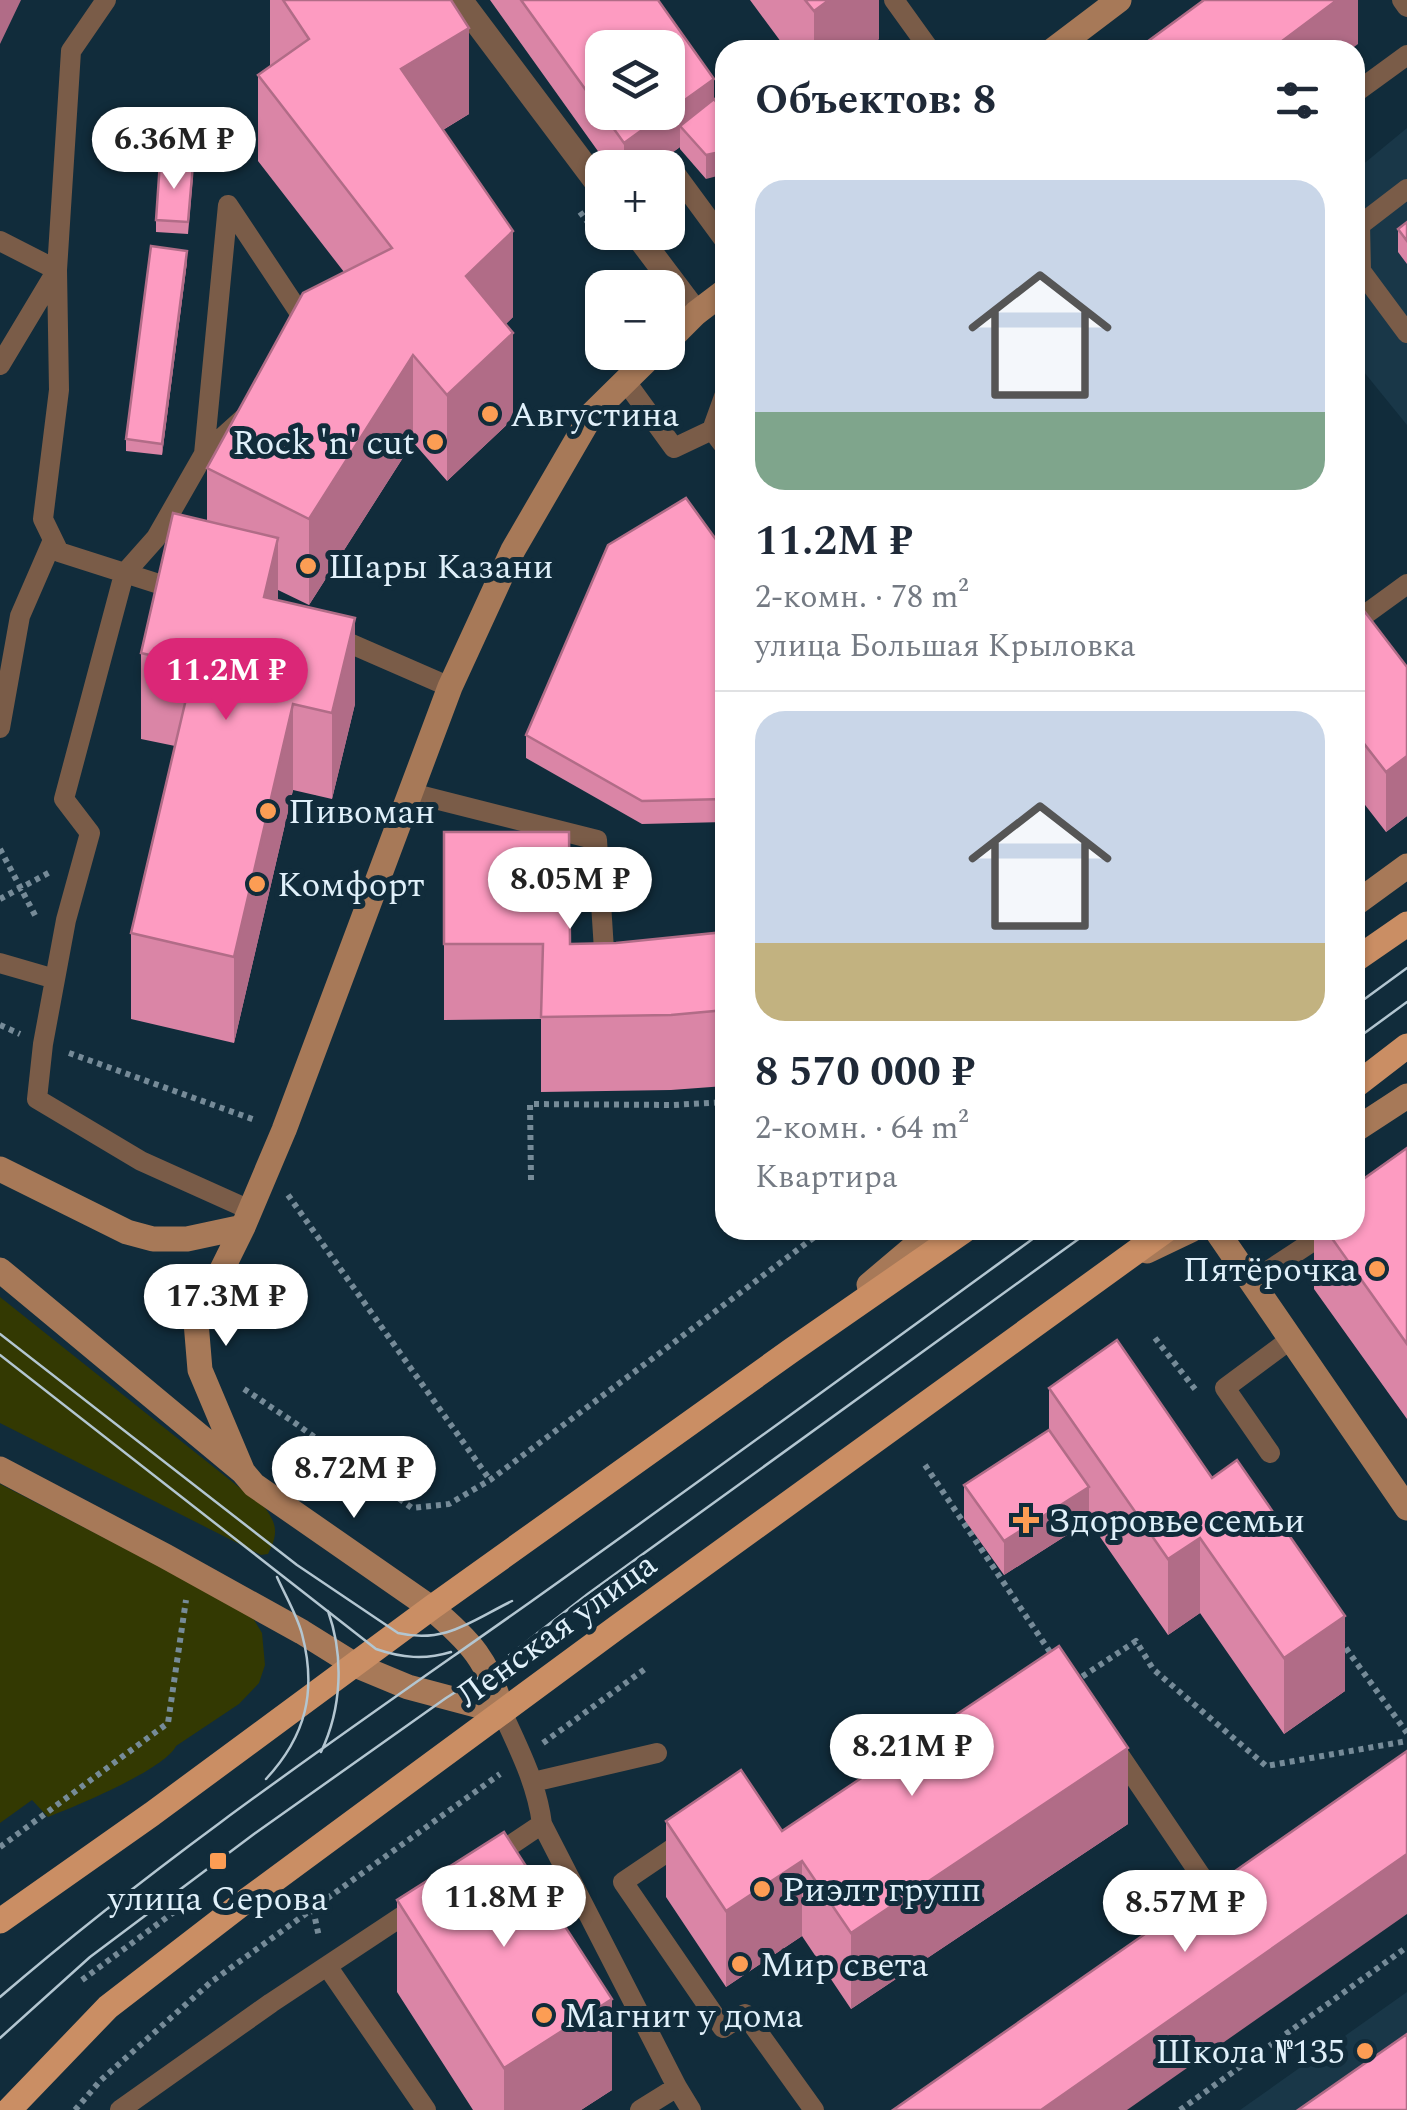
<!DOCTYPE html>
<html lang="ru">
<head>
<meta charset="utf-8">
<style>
  :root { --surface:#fff; --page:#f6f6f7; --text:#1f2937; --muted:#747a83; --line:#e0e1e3; --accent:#db2777 }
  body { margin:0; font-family:Spectral,serif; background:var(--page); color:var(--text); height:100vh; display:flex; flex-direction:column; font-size:38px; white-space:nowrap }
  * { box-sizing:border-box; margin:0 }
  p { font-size:32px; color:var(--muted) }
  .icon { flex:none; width:55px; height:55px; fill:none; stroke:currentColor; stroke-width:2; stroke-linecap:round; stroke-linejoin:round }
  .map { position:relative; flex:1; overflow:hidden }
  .sheet { position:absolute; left:715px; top:40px; width:650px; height:1200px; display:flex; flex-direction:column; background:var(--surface); border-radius:30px; box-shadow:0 2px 8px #0004 }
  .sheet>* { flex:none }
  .buttons { position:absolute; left:585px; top:30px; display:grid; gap:20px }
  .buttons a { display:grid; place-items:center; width:100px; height:100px; border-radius:20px; background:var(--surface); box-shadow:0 2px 8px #0004; font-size:50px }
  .price { position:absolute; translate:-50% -85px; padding:0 22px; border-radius:35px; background:#fff; color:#222; font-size:32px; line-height:65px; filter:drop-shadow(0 2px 5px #0008) }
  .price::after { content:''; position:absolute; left:50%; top:60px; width:30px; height:22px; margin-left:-15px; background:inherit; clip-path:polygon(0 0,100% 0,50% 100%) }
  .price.current { background:var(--accent); color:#fff }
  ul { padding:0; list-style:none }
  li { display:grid; align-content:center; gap:20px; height:530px; padding:0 40px }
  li+li { border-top:2px solid var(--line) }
  li span { display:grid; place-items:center; height:310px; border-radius:30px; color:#555 }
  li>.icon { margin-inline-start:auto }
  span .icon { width:180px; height:180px; fill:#fffc; stroke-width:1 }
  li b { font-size:42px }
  h2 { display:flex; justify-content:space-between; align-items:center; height:120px; padding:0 40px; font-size:42px }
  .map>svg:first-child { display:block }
  .built { fill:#193748 }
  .green { fill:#333902 }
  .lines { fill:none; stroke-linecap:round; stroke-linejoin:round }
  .path { stroke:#768b98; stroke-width:6; stroke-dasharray:5 5; stroke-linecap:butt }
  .lane { stroke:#7a5c48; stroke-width:20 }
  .street { stroke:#7a5c48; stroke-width:25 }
  .secondary { stroke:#a77958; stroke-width:25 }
  .primary { stroke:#ca8e64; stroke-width:25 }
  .tram { stroke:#b3c6d1; stroke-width:2.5 }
  .wall { fill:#da85a6 }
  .shaded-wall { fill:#b16c87 }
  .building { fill:#fd9bc1; stroke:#b16c87; stroke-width:2.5 }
  .poi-dot { fill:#fc9d54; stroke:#112c3b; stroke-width:4 }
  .labels { text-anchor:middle; stroke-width:10; stroke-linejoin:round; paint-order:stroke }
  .poi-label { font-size:35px; fill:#e0f0fa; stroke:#112c3b; text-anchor:start }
  .street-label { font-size:35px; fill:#e0f0fa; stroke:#112c3b }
</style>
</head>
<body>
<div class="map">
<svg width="1407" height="2110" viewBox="0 0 1407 2110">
  <rect width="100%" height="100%" fill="#112c3b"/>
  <path class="built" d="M1407,128V425L1355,361V171Z
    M1407,1992V2110H1240Z"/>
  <path class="green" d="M0,1297L264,1507C278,1524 278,1535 268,1554L261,1555L0,1423Z
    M0,1484L250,1613L262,1633L265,1665L259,1683L239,1704L176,1746C164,1770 76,1806 48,1817L32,1800L0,1823Z"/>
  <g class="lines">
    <path class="path" d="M580,212L606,246
      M0,849L37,919
      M0,899L52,871
      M0,1025L20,1034
      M69,1053L255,1120
      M531,1180L530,1104L673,1105L725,1102
      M288,1195L490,1480
      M1155,1338L1198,1393
      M244,1389L295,1423L412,1508L449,1504L490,1480L824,1230
      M925,1465L1052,1655
      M1340,1640L1407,1733
      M1074,1682L1136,1641L1153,1669L1266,1766L1407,1741
      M543,1743L645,1669
      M0,1847L168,1723L186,1600
      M313,1909L319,1937
      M82,1980L174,1912
      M75,2110L101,2080L211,1982L500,1774
      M1180,2110L1407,1947"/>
    <path class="lane" d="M106,0L71,51L57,270L59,390L43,519L59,552L184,592
      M894,0L930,50
      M1402,0L1407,7
      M1355,93L1407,55
      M664,158L725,241
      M1407,189L1360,225L1361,271L1407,333
      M0,241L57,270L0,365
      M626,382L674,448L712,430L725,394
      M245,417L204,454L156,538L124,574L64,799L90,833L66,920L43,1044L37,1099L141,1161L250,1210
      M712,430L725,447
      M204,454L228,205L311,330
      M1359,619L1407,584
      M333,636L450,687
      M0,728L20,616L53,540
      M411,793L597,840L605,966
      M0,963L55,979
      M1251,1282L1330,1230
      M1270,1453L1225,1388L1291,1339
      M502,1712C519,1749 537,1784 542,1824L677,2087L691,2110
      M1112,1744L1224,1910
      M533,1782L657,1753
      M688,1838L623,1882L723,2028L745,2014L814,2110
      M490,1859L542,1824
      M327,1966L426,2110
      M120,2110L271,2003L419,1905
      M640,2110L677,2087"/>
    <path class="street" d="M460,0L602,189
      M635,232L696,313"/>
    <path class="secondary" d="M1053,50L1119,0
      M668,341L696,313L725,291
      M1355,904L1407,866
      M1355,1130L1407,1096
      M0,1169L127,1232L153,1239H187L243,1227
      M1216,1230L1407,1508
      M1147,1251L1191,1230
      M0,1270L243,1472L254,1485L431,1608C470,1641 489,1661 502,1712L408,1687L355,1665L302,1632L165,1556L0,1469
      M869,1285L934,1230
      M243,1472L200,1370L196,1322L243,1227L284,1130L450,687L513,550L592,414L655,352"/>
    <path class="primary" d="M1355,960L1407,924
      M1355,1086L1407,1046
      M0,1921L152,1814L431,1608L792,1350L965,1230
      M9,2110L108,2007L239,1906L616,1628L1166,1230"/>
    <path class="tram" d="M1355,1006L1407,968
      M1355,1040L1407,1002
      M0,1334L297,1565L398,1633C445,1644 471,1621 512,1601
      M0,1355L376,1649C402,1658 425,1660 451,1652
      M321,1752C342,1708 344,1656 328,1611
      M266,1779C306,1736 317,1691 302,1634C297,1615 285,1595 277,1577
      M0,1997C167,1853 349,1730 529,1603C702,1480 873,1355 1045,1230
      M0,2038L90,1957L254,1834L446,1698L489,1671L589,1593L1091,1230"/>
  </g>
  <path class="wall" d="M270,0H451L469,114L443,130L513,317L506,324L513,419L447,481L413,442L309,605L278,590V600L355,704L332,799L293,790L234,1043L131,1019V933L175,746L141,739V653L207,521V468L344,272L258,161V75L270,67Z
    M490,0H658L714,79L706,179L680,149V147L651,168H610Z
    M750,0H879V39L864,50H787Z
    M193,176L188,234L156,232V220Z
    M1407,222V264L1398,252V229Z
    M187,262L162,455L126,451V439Z
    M725,552V822L642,824L526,758V735Z
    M1355,599L1407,667V816L1386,832L1355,792Z
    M444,832L570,944L616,943L725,932V1086L671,1090L541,1092V1019L444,1020Z
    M1407,1148V1419L1314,1289V1230H1355Z
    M1117,1340L1345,1691L1284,1734L1200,1613L1168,1635L1089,1521L1004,1575L964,1519V1485L1049,1430V1388Z
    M666,1821L782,1831L1128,1824L851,2009L802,1936L726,1987L666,1897Z
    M397,1900L612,2090L581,2110H473L397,1992Z"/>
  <path class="shaded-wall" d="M0,0H21L0,44Z
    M829,0H879V39L864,50H814V11Z
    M1337,0H1358V44L1350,50H1270Z
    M469,28V114L401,155V69Z
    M714,79V122L680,126V147L651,168H624V143Z
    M725,151V174L706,179V155Z
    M513,231V317L466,362V276Z
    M187,251V262L162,455V444Z
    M513,333V419L447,481V395Z
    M413,355V442L309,605V519Z
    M278,538V624L264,597Z
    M355,618V704L332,799V713Z
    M293,704V790L234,1043V957Z
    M1407,756V816L1386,832V772Z
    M1089,1487V1521L1004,1575V1541Z
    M1200,1538V1613L1168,1635V1559Z
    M1345,1616V1691L1284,1734V1658Z
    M1128,1748V1824L851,2009V1933Z
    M1407,1854V1914L1127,2110H1041Z
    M802,1861V1936L726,1987V1911Z
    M612,1999V2090L581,2110H504V2068Z"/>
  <path class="building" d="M283,0H451L469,28L401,69L513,231L466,276L513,333L447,395L413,355L309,519L207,468L303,293L392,248L258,75L309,39Z
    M521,0H658L714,79L668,112V48H602V112H667L624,143Z
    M805,0H829L814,11Z
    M1204,0H1337L1270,50H1136Z
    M714,99L725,114V151L706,155L680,126Z
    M160,162L193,164L188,222L156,220Z
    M1407,222V241L1398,229Z
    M151,246L187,251L162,444L126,439Z
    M686,498L725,552V799L642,801L526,735L608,545Z
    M173,513L278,538L264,597L355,618L332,713L293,704L234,957L131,933L194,665L141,653Z
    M1355,599L1407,667V756L1386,772L1355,732Z
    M444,832H569L570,944L616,943L725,932V1010L671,1015L541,1017L543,944H444Z
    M1407,1148V1344L1326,1230H1355V1185Z
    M1117,1340L1212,1478L1237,1460L1345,1616L1284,1658L1200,1538L1168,1559L1049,1388Z
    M1049,1430L1089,1487L1004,1541L964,1485Z
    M1059,1646L1128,1748L851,1933L802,1861L726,1911L666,1821L741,1770L782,1831Z
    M1407,1751V1854L1041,2110H893Z
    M504,1832L612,1999L504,2068L397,1900Z
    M1407,2034V2110H1298Z"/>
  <g class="poi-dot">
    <circle cx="490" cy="414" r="10"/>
    <circle cx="435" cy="442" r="10"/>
    <circle cx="308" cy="566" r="10"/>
    <circle cx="268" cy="811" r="10"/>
    <circle cx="257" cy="884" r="10"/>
    <circle cx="1377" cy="1269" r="10"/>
    <path d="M1021 1505h10v10h10v10h-10v10h-10v-10h-10v-10h10z"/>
    <rect x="208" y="1851" width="20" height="20" rx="5"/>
    <circle cx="762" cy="1889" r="10"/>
    <circle cx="740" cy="1964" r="10"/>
    <circle cx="544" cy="2015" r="10"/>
    <circle cx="1365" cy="2051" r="10"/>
  </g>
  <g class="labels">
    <g class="poi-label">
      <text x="510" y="426">Августина</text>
      <text x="415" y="454" text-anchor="end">Rock 'n' cut</text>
      <text x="328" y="578">Шары Казани</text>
      <text x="288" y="823">Пивоман</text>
      <text x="277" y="896">Комфорт</text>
      <text x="1357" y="1281" text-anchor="end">Пятёрочка</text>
      <text x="1048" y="1532">Здоровье семьи</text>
      <text x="782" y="1901">Риэлт групп</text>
      <text x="218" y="1910" text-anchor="middle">улица Серова</text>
      <text x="760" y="1976">Мир света</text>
      <text x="564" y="2027">Магнит у дома</text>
      <text x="1345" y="2063" text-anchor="end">Школа №135</text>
    </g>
    <g class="street-label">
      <text transform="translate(556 1629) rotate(-36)" y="12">Ленская улица</text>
    </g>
  </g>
</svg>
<div class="buttons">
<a><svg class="icon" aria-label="layers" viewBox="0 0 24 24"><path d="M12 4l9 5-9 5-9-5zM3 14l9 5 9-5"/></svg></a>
<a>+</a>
<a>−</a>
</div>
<b class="price" style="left:174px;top:192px">6.36M ₽</b>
<b class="price current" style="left:226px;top:723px">11.2M ₽</b>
<b class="price" style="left:570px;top:932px">8.05M ₽</b>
<b class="price" style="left:226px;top:1349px">17.3M ₽</b>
<b class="price" style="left:354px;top:1521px">8.72M ₽</b>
<b class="price" style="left:912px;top:1799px">8.21M ₽</b>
<b class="price" style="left:504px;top:1950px">11.8M ₽</b>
<b class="price" style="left:1185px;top:1955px">8.57M ₽</b>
<section class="sheet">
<h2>Объектов: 8<svg class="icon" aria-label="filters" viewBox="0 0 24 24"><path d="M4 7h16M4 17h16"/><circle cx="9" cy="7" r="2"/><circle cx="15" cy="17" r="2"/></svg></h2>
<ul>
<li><span style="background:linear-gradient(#c9d6e8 75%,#7fa58c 0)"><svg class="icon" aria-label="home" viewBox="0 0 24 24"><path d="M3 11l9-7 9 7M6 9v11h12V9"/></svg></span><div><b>11.2M ₽</b><p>2-комн. · 78 m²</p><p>улица Большая Крыловка</p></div></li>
<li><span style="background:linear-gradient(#c9d6e8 75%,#c2b280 0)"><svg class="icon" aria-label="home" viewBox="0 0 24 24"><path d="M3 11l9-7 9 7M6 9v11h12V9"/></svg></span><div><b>8 570 000 ₽</b><p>2-комн. · 64 m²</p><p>Квартира</p></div></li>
</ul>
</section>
</div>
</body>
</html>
